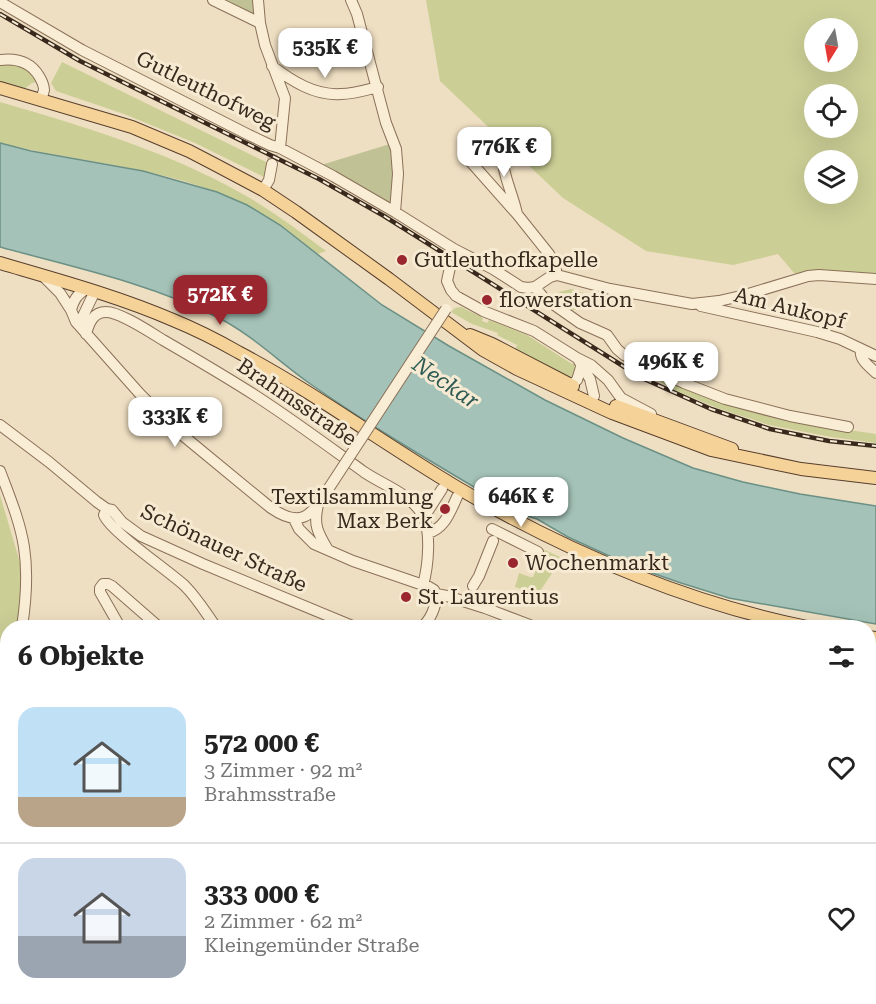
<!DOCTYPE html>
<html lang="de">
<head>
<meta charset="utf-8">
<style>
  :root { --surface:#fff; --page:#f6f6f6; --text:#222; --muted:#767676; --line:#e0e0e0; --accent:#9a272f }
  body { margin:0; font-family:"Roboto Serif",serif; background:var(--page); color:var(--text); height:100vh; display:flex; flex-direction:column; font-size:22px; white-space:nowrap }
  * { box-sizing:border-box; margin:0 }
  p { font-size:20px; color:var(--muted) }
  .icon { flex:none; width:33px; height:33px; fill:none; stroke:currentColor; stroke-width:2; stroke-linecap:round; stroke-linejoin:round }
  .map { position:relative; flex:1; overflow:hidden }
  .side { position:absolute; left:0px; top:620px; width:876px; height:386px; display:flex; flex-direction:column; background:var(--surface); border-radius:24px 24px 0 0; box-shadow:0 6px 24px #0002 }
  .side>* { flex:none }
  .needle { width:39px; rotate:191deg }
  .fabs { position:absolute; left:804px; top:18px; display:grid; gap:12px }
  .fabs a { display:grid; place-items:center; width:54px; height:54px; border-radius:50%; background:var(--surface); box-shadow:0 6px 24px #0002; font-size:30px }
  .price { position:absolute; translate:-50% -51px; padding:0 14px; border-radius:12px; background:#fff; color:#222; font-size:20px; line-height:39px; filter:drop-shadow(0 2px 3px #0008) }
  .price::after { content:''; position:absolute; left:50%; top:36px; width:18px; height:14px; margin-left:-9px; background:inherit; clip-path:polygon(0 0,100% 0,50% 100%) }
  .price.on { background:var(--accent); color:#fff }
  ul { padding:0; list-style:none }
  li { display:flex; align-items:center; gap:18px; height:150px; padding:0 18px }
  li+li { border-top:2px solid var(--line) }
  li span { display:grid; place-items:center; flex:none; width:168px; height:120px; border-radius:18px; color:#555 }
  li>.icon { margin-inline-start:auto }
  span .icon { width:72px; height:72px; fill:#fffc; stroke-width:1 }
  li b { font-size:26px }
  h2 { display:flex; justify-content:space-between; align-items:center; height:72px; padding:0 18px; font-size:26px }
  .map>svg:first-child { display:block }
  .green { fill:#cbce95; fill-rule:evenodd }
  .cemetery { fill:#c0c295 }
  .water { fill:#a4c2b7; stroke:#6b9085; stroke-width:1.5 }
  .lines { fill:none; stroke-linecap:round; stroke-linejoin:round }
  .minor-tunnel { stroke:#cbbba1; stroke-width:10; stroke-dasharray:10 5; stroke-linecap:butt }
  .minor-casing { stroke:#8a7058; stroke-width:12 }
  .major-casing { stroke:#573e2d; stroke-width:14 }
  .minor { stroke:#faedd5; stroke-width:10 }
  .major { stroke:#f4d298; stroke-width:12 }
  .rail-casing { stroke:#39291d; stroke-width:4.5 }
  .rail { stroke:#f6ead2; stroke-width:2; stroke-dasharray:7; stroke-linecap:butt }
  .minor-bridge-casing { stroke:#8a7058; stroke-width:12; stroke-linecap:butt }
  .minor-bridge { stroke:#faedd5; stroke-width:10 }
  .poi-dot { fill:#9a272f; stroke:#f6ead2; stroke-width:2 }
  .labels { text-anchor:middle; stroke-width:6; stroke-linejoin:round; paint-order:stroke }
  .street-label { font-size:21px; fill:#39291d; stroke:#f6ead2 }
  .poi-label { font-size:21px; fill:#39291d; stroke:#f6ead2; text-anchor:start }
  .water-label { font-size:22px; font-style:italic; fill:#2c5953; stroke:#f6ead2 }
</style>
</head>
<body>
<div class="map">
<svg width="876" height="1004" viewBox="0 0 876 1004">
  <rect width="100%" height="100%" fill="#efdfc2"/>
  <path class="green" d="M426,0H876V276L794,273L778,254L733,265L646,251L563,198L440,81ZM814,28H848V62H814ZM814,94H848V128H814ZM814,160H848V194H814Z
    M6,54C28,54 34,64 48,80L32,83L23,90L0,82V55Z
    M62,62L270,164L268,179L195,143L124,114L56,91L51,83Z
    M0,102C82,126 164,150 239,192C270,209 298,230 326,251L318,254C295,237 272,218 246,205C170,167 82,163 0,143Z
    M571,289L584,293L590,298C590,302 591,304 587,307C580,314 550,308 559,292Z
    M461,307L483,318L482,321L487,323L489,320L527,335L572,364L573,363L577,367L575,375L571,377L565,375L515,350L517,345L497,335L498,333L472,324L451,312L455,308Z
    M640,370L662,375L822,426L876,434V443L831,437L769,425L717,408L672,389Z
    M0,495L24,576L19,627H8V717L3,751L8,754V998H158L154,1004H0Z
    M545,550L560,557L559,559L561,560L538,594L515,587L519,573L530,577H533L536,570L535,569Z
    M876,770V1004H837L848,998H868V773Z"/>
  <path class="cemetery" d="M227,0H254V14Z
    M390,144L394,175L391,202L389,203L321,165Z"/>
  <path class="water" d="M0,143L31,151L143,171L217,192L247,205L280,225L382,305L449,346L545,400L623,438L693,468L743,482L800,494L876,506V624L729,598L681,583L629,565L568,537L537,519L518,513C447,471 376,430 309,383C278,361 251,334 217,317C149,283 73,267 0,247Z"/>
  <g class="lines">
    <path class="minor-tunnel" d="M272,164L273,153"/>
    <defs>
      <path id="minor" d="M213,0L260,23
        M258,0L260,23L265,45L285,98L280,148
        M351,0L357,14L386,123L396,149L398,174L395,212
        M0,2L82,50L249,135L270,145L280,148L333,176L395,212L454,249L493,269L521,287L528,288L535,287L550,277L557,275
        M0,60C16,58 30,61 39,76C42,81 44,85 44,90C43,94 42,97 41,100
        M272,66C292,81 315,96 341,94C353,94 366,90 378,87
        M502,156C503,176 513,194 517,214
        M470,161L517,214L549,254L555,266L557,275
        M263,190L269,180L272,164
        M454,249L447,281L451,290L456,296L483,311L534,331L577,358L591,365L608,380L621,398L651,414
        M557,275L610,289L692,304L719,301L745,295L808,276L819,275L876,279
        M43,276L60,293L71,310L76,322L140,394L175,429L271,508C300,528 311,517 327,491
        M535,287L543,297L580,323L607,335L617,349L624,355L684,383L725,399L790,416L848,427
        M701,306L817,332L840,339L876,356
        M71,310C74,299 77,295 86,289
        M82,328L83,316L95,291
        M86,334C89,323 93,312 106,312C120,312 150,332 163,340C194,358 225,376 256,396C293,420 328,446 364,472C383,485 409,493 422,514C432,530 428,567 423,585
        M861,349C859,360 869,366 876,373
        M579,361L590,379L594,396
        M571,385L577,380L582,364
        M0,425L49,462L97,502L107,509L112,510L122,522L141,536L203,564L355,627
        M0,471C9,495 20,521 24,547C28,573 26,601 22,627
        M318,505C313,525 318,533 328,550
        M107,509L104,515C110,531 169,571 185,586C197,598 206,613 216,627
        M424,517L442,489
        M294,519L299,529L314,544L353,561L429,587L434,590L436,594L447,596L485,608L535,627
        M492,529L538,552
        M428,533C445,528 450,512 457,497
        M473,586L479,576L493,541
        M120,627L100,592V588L103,584H108L112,586L159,627
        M421,627C430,622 437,605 436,594
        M868,701L876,700
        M0,722L8,694
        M266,998L287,1004
        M786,998V1004
        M234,1004L241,998
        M374,1004L394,998
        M497,1004L499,998
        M541,1004L544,998
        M609,1004L614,998"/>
      <path id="major" d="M0,88L132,127L189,151L214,164L263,190L296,212L389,279L483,350L517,369L612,413L711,450L801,469L876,478
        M0,263C58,280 117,296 173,320C195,329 217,340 238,352C314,392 384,444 458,488C566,551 684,602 807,627
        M470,335L492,344L573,386
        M616,406L732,449
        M868,637L876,638
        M735,998L736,1004"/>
    </defs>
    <use href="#minor" class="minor-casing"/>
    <use href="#major" class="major-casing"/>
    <use href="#minor" class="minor"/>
    <use href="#major" class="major"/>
    <defs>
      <path id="rail" d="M0,14L80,61L319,179L384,216L642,378L711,409L770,429L829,441L876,446"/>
    </defs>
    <use href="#rail" class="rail-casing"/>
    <use href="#rail" class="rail"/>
    <defs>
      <path id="minor-bridge" d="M327,491L446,309"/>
    </defs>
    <use href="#minor-bridge" class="minor-bridge-casing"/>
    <use href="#minor-bridge" class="minor-bridge"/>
  </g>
  <g class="poi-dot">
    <circle cx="402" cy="260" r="6"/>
    <circle cx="487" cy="300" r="6"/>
    <circle cx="445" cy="509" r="6"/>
    <circle cx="513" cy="563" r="6"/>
    <circle cx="406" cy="597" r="6"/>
  </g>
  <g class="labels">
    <g class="street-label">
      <text transform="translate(206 90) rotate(26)" y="7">Gutleuthofweg</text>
      <text transform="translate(790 308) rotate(14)" y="7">Am Aukopf</text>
      <text transform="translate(297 402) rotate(34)" y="7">Brahmsstraße</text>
      <text transform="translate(224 548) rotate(25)" y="7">Schönauer Straße</text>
    </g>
    <g class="poi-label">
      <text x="414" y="267">Gutleuthofkapelle</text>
      <text x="499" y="307">flowerstation</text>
      <text x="433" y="504" text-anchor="end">Textilsammlung<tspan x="433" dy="24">Max Berk</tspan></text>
      <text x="525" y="570">Wochenmarkt</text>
      <text x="418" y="604">St. Laurentius</text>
    </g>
    <g class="water-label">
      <text transform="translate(446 382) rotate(34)" y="8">Neckar</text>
    </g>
  </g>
</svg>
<div class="fabs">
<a><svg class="needle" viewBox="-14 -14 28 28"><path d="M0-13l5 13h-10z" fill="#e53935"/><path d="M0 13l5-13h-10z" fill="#767676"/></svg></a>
<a><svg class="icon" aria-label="locate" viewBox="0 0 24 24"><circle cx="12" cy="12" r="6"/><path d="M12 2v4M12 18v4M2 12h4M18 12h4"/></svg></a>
<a><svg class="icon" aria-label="layers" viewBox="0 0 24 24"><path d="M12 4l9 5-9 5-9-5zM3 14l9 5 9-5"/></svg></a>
</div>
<b class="price" style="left:325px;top:79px">535K €</b>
<b class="price" style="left:504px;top:178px">776K €</b>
<b class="price on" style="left:220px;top:326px">572K €</b>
<b class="price" style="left:671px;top:393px">496K €</b>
<b class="price" style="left:175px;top:448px">333K €</b>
<b class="price" style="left:521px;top:528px">646K €</b>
<section class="side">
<h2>6 Objekte<svg class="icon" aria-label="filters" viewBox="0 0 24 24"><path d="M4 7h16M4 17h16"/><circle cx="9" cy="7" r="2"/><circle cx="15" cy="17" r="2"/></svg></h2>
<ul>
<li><span style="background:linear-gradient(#bfe0f5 75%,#b9a48a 0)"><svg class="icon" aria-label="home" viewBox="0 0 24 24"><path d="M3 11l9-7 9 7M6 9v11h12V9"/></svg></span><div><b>572 000 €</b><p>3 Zimmer · 92 m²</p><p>Brahmsstraße</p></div><svg class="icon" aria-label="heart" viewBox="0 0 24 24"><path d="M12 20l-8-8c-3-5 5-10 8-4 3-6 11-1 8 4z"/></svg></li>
<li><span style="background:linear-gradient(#c9d6e8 65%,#9aa5b1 0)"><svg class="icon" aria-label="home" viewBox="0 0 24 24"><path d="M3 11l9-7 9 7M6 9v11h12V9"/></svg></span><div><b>333 000 €</b><p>2 Zimmer · 62 m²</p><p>Kleingemünder Straße</p></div><svg class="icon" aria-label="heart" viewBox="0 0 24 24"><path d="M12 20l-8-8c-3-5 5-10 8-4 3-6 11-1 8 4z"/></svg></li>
</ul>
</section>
</div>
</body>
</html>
